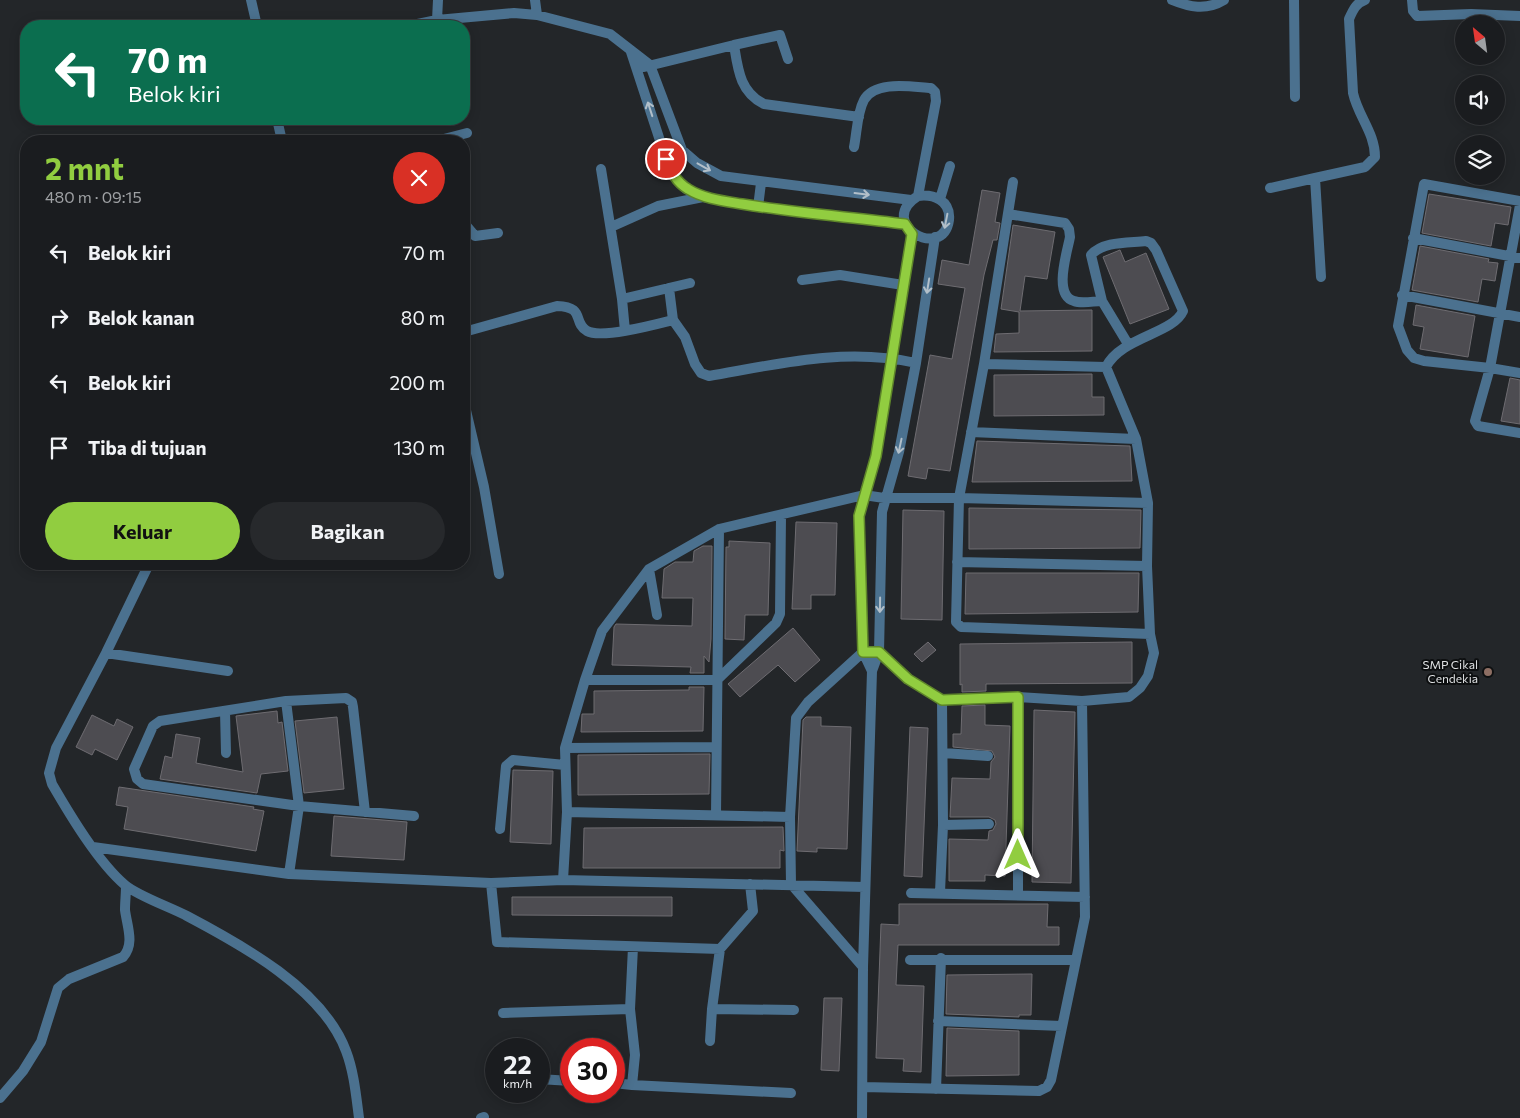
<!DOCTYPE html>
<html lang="id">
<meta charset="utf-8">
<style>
:root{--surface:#1a1c1f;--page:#27292c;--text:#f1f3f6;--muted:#9fa1a4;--line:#383a3d;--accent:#91cd40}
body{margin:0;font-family:Commissioner,sans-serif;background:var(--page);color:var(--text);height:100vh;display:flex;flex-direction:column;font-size:19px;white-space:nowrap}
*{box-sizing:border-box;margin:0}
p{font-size:16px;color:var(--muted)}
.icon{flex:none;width:28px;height:28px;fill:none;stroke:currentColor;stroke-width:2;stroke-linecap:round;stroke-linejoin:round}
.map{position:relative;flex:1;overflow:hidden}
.drawer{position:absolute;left:20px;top:135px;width:450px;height:435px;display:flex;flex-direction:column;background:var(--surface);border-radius:20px;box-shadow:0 2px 12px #0003,0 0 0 1px var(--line)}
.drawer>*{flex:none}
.banner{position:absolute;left:20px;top:20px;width:450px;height:105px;border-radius:20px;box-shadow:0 2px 12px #0003,0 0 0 1px var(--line);background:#0b6e4f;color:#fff;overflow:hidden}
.needle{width:32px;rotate:331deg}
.fabs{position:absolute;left:1455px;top:15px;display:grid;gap:10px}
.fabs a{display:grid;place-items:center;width:50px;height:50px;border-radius:50%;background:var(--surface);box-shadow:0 2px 12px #0003,0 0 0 1px var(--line);font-size:25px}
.speed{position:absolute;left:485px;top:1038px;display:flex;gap:10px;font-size:25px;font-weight:700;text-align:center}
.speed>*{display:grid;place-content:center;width:65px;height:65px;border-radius:50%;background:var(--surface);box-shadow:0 2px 12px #0003,0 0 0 1px var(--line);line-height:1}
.speed small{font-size:12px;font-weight:400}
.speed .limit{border:8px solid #d22;background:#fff;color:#111}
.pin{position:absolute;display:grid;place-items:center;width:42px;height:42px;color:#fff;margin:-21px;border:2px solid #fff;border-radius:50%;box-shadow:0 1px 5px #0007}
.me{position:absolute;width:55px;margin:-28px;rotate:0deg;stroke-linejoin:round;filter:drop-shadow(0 0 4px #0008)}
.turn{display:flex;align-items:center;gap:18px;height:105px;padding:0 25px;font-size:22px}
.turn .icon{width:65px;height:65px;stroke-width:2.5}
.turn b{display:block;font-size:35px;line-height:42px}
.round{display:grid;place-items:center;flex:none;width:52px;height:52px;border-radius:26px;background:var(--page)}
.head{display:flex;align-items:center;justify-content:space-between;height:85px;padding:0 25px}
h1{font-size:30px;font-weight:700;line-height:38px;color:var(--accent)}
.button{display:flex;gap:10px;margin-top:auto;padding:10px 25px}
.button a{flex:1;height:58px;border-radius:30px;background:var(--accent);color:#111;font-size:20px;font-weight:700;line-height:58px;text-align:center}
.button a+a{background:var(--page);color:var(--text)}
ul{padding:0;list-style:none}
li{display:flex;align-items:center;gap:15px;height:65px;padding:0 25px}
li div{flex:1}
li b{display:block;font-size:19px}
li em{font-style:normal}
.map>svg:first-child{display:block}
.building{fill:#4d4c51;stroke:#6e6c71}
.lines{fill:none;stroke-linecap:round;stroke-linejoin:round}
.minor{stroke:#4b718f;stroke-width:10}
.oneway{stroke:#b2bfc9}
.route-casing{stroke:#5e852a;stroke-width:12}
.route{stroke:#91cd40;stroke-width:9}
.education-dot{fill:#8d6e63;stroke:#0d0f10;stroke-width:2}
.labels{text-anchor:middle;stroke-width:4;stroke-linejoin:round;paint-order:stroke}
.poi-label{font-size:12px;fill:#dee0e2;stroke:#0d0f10;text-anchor:end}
</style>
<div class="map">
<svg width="1520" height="1118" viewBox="0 0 1520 1118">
<rect width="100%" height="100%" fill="#232629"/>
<path class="building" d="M982,190L1000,193L995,222L1000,223L997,240H993L984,275L950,471L928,468L926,479L908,476L930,355L952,359L965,288L938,284L942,260L969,265Z
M1429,194L1511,207L1508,225L1495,223L1491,246L1422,233Z
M1013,225L1055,232L1047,279L1025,276L1020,311L1092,310V351L994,352L996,334L1019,333V312L1001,309Z
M1420,246L1489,259L1488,262L1498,263L1495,281L1482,279L1478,302L1412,290Z
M1120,250L1125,262L1146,253L1169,309L1130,324L1103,257Z
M1416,305L1475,316L1468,357L1420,349L1424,327L1413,325Z
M1092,374V397H1104V415L994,416V375Z
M1510,378L1520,380V424L1501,421Z
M977,441L1130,446L1132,481L972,482Z
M969,508L1141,510L1140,548L969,549Z
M903,510L944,511L942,620L901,619Z
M796,522L837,523L835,595H811V609H792Z
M729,541L770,543L768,615H745L744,640L725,639L726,547H729Z
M703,546H712L711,639L709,662L704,656V673H690L691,667L612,665L614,627L616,624L692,626L693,598H662L664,569L675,562H693L694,551Z
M966,573H1139L1138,612L965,614Z
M793,628L820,660L795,682L778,665L740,697L728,684Z
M928,642L936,650L922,662L914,654Z
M1132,642V683L986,684V691L962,692V684L960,685V644Z
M689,687H704L703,731L581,732L582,714H594V691L689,690Z
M985,705V725L1010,726L1005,876L985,875V881H949V839L988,840L989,831L993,830L996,824L995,820L989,817H950L952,778L990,779L991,762L995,757L992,751L953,747V734H961L962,706Z
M1034,710L1075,712L1071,883L1032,882Z
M277,711L278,723L282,722L288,771L261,774L257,793L160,779L165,756L172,758L176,734L200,738L196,763L243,772L236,716Z
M92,715L114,726L117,719L133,727L117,760L95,749L92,755L76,747Z
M337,717L344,789L304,793L295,721Z
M806,717H821V726L851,727L847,849L817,848V852L797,851L803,720Z
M910,727L928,728L922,877L904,876Z
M710,754L709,794L578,795V755Z
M513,770L553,771L551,844L510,842Z
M119,787L254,807L253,809L264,811L256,851L124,829L128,807L116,805Z
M334,816L407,822L404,860L331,856Z
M783,827L784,851L780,850V868H583L584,828Z
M512,897H672V916L512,915Z
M899,904H1048L1047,927H1059V945H898L896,985L924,986L921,1072L903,1071L904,1059L876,1058L881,924L899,925Z
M1032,974L1031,1015H1019V1017L946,1014L947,975Z
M824,998H842L839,1071L821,1070Z
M947,1028L1019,1031V1075L946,1076Z"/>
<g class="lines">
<path class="minor" d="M251,0L257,26
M535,0L537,15
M1172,0C1189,7 1206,11 1224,0
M1294,0L1295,97
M1412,0L1413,11L1417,16L1471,14L1520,16
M437,20L438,0
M408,26L437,20L514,13L537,15L610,34L650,65L682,150L697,163L721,176L911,200
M734,45L780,35L788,59
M631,52L666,159L672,174L678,181L686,189L703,197L758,207L905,224
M644,67L734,45C738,70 740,92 764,104L859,117
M277,119L282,141
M436,141L467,133
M854,147C857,132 857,113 864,100C875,80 912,87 931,88L935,92L936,101L918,196C875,223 943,262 949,220C951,200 933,194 918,196
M601,169L622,299L625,331
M1013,182L984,364L959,498L956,622L961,627L1150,634
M1270,188L1315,178
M940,199L950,166
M1520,201L1424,184L1398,326L1407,350L1414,358L1424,361L1490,368L1520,373
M1520,205L1490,368L1475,421L1478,426L1520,433
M758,207L761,183
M1008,214L1065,223L1069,229L1070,237C1067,253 1053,295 1074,301C1082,304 1094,301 1102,301
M464,223L475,236L498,233
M611,227L658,206L703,197
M1413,238L1520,258
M1321,277L1315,178L1365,167L1375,157C1375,133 1358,116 1353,93L1349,19C1353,10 1356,3 1365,0
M802,280L840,275L903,285
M669,288L673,320L685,337L695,364L701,373L709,376C778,364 846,347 916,363
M1402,295L1520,317
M622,299L690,283
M464,332L557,306C586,307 572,322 587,331C602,339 657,324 673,320
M984,364L1106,367
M464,402L484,487L499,574
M971,432L1136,439
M957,562L1147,566
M149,564L106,653L56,748L49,773L52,784C70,815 98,862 125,885C138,896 170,907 187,916C242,945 323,989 346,1051C354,1072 356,1095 359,1118
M649,569L657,615
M106,653L228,671
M872,671L863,652L859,516L876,456L912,234
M585,680H717L776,623L780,614L781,516
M942,700L1018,697L1082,701L1129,697L1140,688L1148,676L1154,653L1150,634L1147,566L1148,503L1136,439L1106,367C1121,337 1173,334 1183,311L1156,250L1151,243L1146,241C1129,243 1103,241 1091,255L1102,301L1128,344
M286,701L299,806L289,874
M225,711L226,753
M565,748L716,747
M943,753L988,756
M365,812L353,707L352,702L346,698L286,701L160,721L153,726L134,769L137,779L143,784L299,806L414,816
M567,812L790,817
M716,815L719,529
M943,825L989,824
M500,829L506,766L513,760L565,765
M93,847L289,874L491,883L563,880L865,887
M563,880L567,812L565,748L585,680L602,631L649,569L719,529L864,495L884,498H959L1148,503
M491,883L497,942L720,949L753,911L750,884
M911,893L1085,897
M1018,895V697
M633,947L630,1009L635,1055L632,1085L791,1093
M720,949L712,1009L794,1010
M910,960H1075
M863,967L791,884L790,817L796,718L808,702L863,652H879L908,679L942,700L943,825L940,892
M503,1013L630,1009
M938,1021L1062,1026
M710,1041L712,1009
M539,1079L571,1081
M614,1083L632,1085
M863,1087L1039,1091L1047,1087L1051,1080L1085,917L1082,701
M936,1089L941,958
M0,1098L23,1071L41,1042L58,988L69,979L123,957C135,944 127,926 125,910C125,902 126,894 126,886
M481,1118L484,1117
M862,1118L863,967L872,671L879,652L882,512L899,452L916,363L935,237"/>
</g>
<defs><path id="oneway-shaft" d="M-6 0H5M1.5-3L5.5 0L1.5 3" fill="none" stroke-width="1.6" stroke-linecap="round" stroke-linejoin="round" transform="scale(1.25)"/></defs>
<g class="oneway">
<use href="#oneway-shaft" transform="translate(650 109) rotate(-108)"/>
<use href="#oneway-shaft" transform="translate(704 167) rotate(29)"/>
<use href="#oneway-shaft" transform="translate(862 194) rotate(7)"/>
<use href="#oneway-shaft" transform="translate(946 221) rotate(101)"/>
<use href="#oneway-shaft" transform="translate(928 286) rotate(99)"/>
<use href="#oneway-shaft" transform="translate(900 446) rotate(102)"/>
<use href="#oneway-shaft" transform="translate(880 605) rotate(91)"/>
</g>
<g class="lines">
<g class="route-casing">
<path id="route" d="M666,159C671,171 676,182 688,189C704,199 724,201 742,204C796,213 851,217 905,224L912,234L876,456L859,516L863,652H879L908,679L942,700L1018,697V855"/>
</g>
<use href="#route" class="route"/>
</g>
<circle class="education-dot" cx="1488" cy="672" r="5"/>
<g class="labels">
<g class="poi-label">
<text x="1478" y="669">SMP Cikal<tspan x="1478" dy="14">Cendekia</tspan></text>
</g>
</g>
</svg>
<div class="fabs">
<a><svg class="needle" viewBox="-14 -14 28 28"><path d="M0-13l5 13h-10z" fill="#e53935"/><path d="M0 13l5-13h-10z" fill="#9fa1a4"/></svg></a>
<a><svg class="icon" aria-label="sound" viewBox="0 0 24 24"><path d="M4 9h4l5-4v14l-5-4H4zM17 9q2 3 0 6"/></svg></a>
<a><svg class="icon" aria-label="layers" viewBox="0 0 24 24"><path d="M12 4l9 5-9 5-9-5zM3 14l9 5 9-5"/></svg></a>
</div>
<div class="speed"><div>22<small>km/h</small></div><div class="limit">30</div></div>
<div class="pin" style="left:666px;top:159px;background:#d93025"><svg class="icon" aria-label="arrive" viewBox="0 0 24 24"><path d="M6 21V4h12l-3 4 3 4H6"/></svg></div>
<svg class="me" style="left:1018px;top:855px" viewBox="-20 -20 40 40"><path d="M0-17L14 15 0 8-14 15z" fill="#91cd40" stroke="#fff" stroke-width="4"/></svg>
<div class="banner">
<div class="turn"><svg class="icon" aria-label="left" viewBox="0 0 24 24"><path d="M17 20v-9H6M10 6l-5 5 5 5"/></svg><div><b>70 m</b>Belok kiri</div></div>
</div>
<section class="drawer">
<div class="head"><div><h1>2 mnt</h1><p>480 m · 09:15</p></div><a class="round" style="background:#d93025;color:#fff"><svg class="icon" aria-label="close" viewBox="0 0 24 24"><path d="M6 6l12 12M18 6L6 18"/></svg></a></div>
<ul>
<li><svg class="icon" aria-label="left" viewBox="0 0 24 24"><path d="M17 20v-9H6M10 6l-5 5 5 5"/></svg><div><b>Belok kiri</b></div><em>70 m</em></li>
<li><svg class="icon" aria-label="right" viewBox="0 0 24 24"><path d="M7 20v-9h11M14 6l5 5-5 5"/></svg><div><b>Belok kanan</b></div><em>80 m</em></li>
<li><svg class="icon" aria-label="left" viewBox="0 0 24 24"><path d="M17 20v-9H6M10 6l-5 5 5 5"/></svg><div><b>Belok kiri</b></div><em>200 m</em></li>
<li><svg class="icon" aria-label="arrive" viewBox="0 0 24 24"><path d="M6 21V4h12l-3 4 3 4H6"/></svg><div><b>Tiba di tujuan</b></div><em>130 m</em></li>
</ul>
<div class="button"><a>Keluar</a><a>Bagikan</a></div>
</section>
</div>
